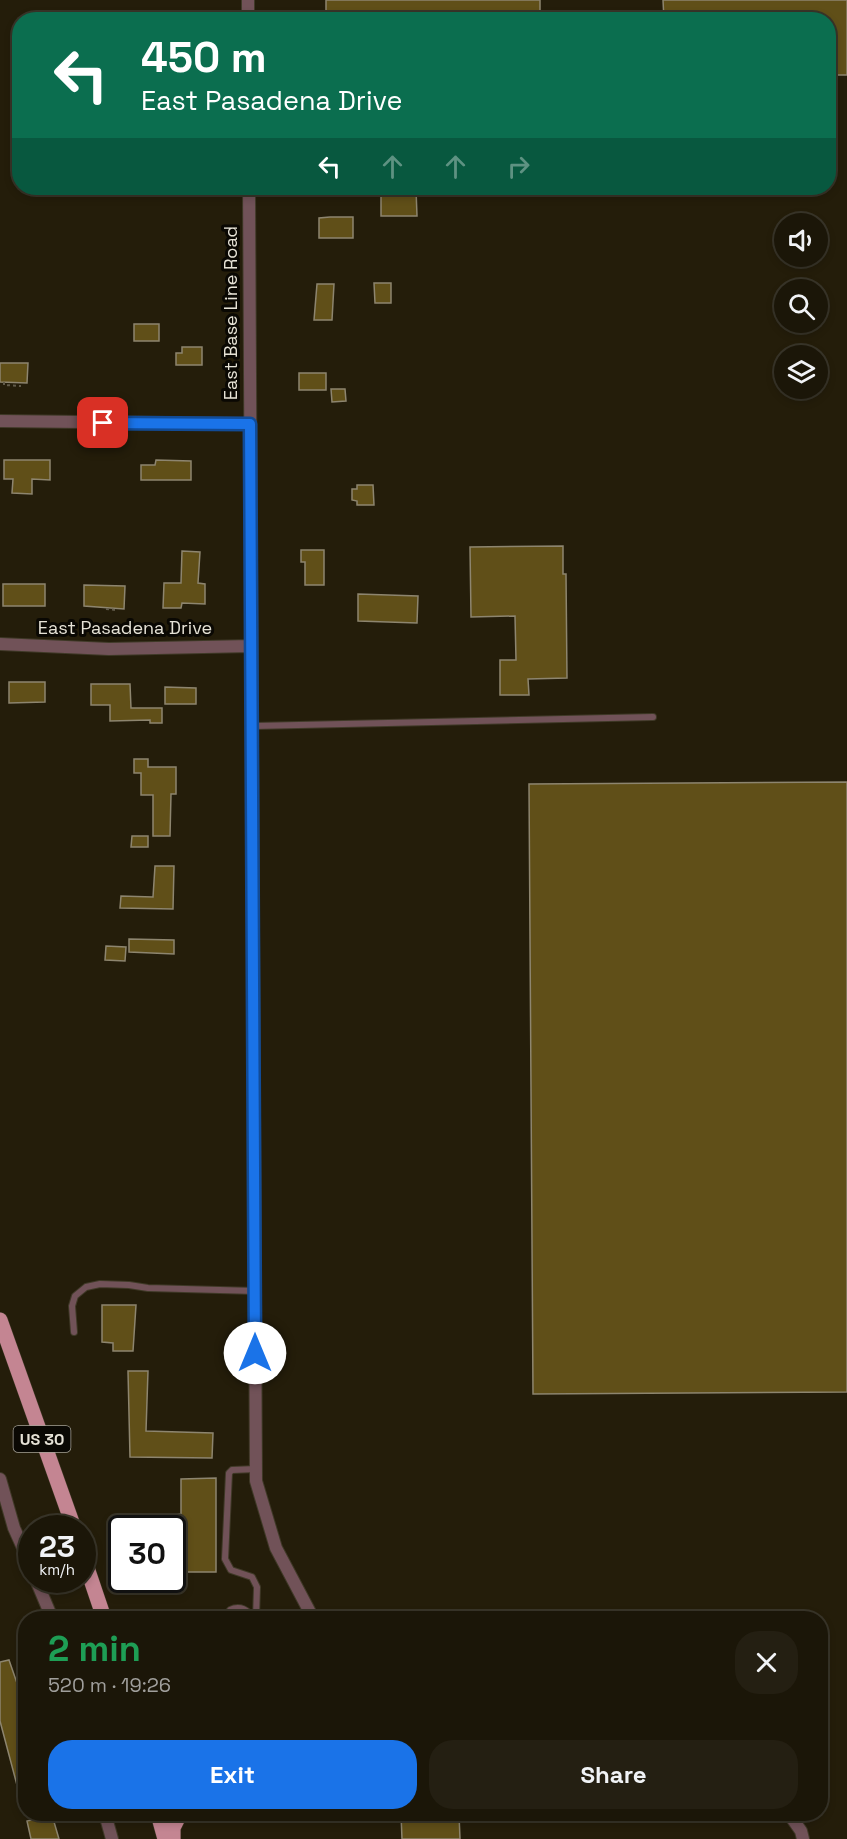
<!DOCTYPE html>
<meta charset="utf-8">
<style>
:root{--surface:#1b1608;--page:#241f12;--text:#f1f3f6;--muted:#a09f9c;--line:#393529;--accent:#1a73e8}
body{margin:0;font-family:"Space Grotesk",sans-serif;background:var(--page);color:var(--text);height:100vh;display:flex;flex-direction:column;font-size:22px;white-space:nowrap}
*{box-sizing:border-box;margin:0}
p{font-size:20px;color:var(--muted)}
.icon{flex:none;width:33px;height:33px;fill:none;stroke:currentColor;stroke-width:2;stroke-linecap:round;stroke-linejoin:round}
.map{position:relative;flex:1;overflow:hidden}
.side{position:absolute;left:18px;top:1611px;width:810px;height:210px;display:flex;flex-direction:column;background:var(--surface);border-radius:24px;box-shadow:0 3px 9px #0003,0 0 0 2px var(--line)}
.side>*{flex:none}
.hud{position:absolute;left:12px;top:12px;width:824px;height:183px;border-radius:24px;box-shadow:0 3px 9px #0003,0 0 0 2px var(--line);background:#0b6e4f;color:#fff;overflow:hidden}
.fabs{position:absolute;left:774px;top:213px;display:grid;gap:12px}
.fabs a{display:grid;place-items:center;width:54px;height:54px;border-radius:50%;background:var(--surface);box-shadow:0 3px 9px #0003,0 0 0 2px var(--line);font-size:30px}
.speed{position:absolute;left:18px;top:1515px;display:flex;gap:12px;font-size:30px;font-weight:700;text-align:center}
.speed>*{display:grid;place-content:center;width:78px;height:78px;border-radius:50%;background:var(--surface);box-shadow:0 3px 9px #0003,0 0 0 2px var(--line);line-height:1}
.speed small{font-size:15px;font-weight:400}
.speed .limit{border:3px solid #111;border-radius:9px;background:#fff;color:#111}
.pin{position:absolute;display:grid;place-items:center;width:51px;height:51px;color:#fff;margin:-26px;border-radius:12px;box-shadow:0 3px 9px #0006}
.me{position:absolute;width:66px;margin:-33px;rotate:0deg;stroke-linejoin:round;filter:drop-shadow(0 0 4px #0008)}
.turn{display:flex;align-items:center;gap:21px;height:126px;padding:0 30px;font-size:27px}
.turn .icon{width:78px;height:78px;stroke-width:2.5}
.turn b{display:block;font-size:42px;line-height:51px}
.lanes{display:flex;align-items:center;height:57px;padding:0 30px;background:#0003;justify-content:center;gap:30px;direction:ltr}
.lanes .off{opacity:.35}
.round{display:grid;place-items:center;flex:none;width:63px;height:63px;border-radius:24px;background:var(--page)}
.head{display:flex;align-items:center;justify-content:space-between;height:102px;padding:0 30px}
h1{font-size:36px;font-weight:800;line-height:45px;color:#1e9e55}
.primary-button{display:flex;gap:12px;margin-top:auto;padding:12px 30px}
.primary-button a{flex:1;height:69px;border-radius:24px;background:var(--accent);color:#fff;font-size:24px;font-weight:800;line-height:69px;text-align:center}
.primary-button a+a{background:var(--page);color:var(--text)}
.map>svg:first-child{display:block}
.building{fill:#604f18;stroke:#8d856f;stroke-width:1.5}
.lines{fill:none;stroke-linecap:round;stroke-linejoin:round}
.service-casing{stroke:#3f3927;stroke-width:8}
.minor-casing{stroke:#3f3927;stroke-width:14}
.primary-casing{stroke:#3f3927;stroke-width:16}
.path{stroke:#615b4a;stroke-width:2;stroke-dasharray:3 3;stroke-linecap:butt}
.service{stroke:#715258;stroke-width:6}
.minor{stroke:#715258;stroke-width:12}
.primary{stroke:#c48592;stroke-width:15}
.route-casing{stroke:#114b97;stroke-width:15}
.route{stroke:#1a73e8;stroke-width:10}
.labels{text-anchor:middle;stroke-width:6;stroke-linejoin:round;paint-order:stroke}
.shield{fill:#0a0803;stroke:#a4a197;stroke-width:1.5}
.shield-label{font-size:16px;font-weight:bold;fill:#e6e2d6}
.street-label{font-size:18px;fill:#e6e2d6;stroke:#0a0803}
</style>
<div class="map">
<svg width="847" height="1839" viewBox="0 0 847 1839">
<rect width="100%" height="100%" fill="#241d0a"/>
<path class="building" d="M326,0H540V20H326Z
M663,0H847V75H828V20H664Z
M381,188L416,189L417,216H381Z
M330,217H353V238H319V218Z
M374,283H391V303H375Z
M317,284H334L332,320H314Z
M134,324H159V341H134Z
M182,347H202V365H176V353H182Z
M0,363H28L27,383L0,382Z
M299,373H326V390H299Z
M331,389H345L346,401L332,402Z
M4,460H50V480L32,479V494L12,493L13,479H4Z
M156,460L191,461V480H141V465H155Z
M357,485H373L374,505H357V501L352,500V489H357Z
M563,546V574H566L567,678L528,679L529,695H500V660H516L515,616L471,617L470,547Z
M301,550H324V585H305V562H301Z
M182,551L200,552L198,583L205,584V604L182,603L181,608H163L164,583H181Z
M3,584H45V606H3Z
M84,585L125,586L124,609L84,606Z
M358,594L418,596L417,623L358,621Z
M9,682H45V702L9,703Z
M91,684H130L131,708H162V723H150V720L110,721V705H91Z
M165,687L196,688V704H165Z
M134,759H148V767H176V794H171L170,836H153V795H141V773H134Z
M847,782V1392L533,1394L529,784Z
M132,836H148V847H131Z
M155,866H174L173,909L120,908L121,896L153,897Z
M129,939L174,940V954L129,952Z
M106,946L126,947L125,961L105,960Z
M102,1305H136L133,1351H113V1343L102,1342Z
M128,1371H148L146,1431L213,1433L212,1458L130,1457Z
M216,1478V1572H187V1564H172V1528H144V1514H181V1479Z
M9,1660L18,1686L26,1718V1803L22,1804L0,1721V1662Z
M401,1814H459L460,1839H402Z
M52,1815L59,1839H31L27,1821Z"/>
<g class="lines">
<g class="service-casing">
<path id="service" d="M252,726L653,717
M74,1332L72,1306L75,1296L86,1287L100,1284L129,1285L148,1288L255,1291
M227,1618L230,1610C240,1605 248,1610 253,1618
M256,1618L257,1587L252,1577L231,1570L225,1559L229,1473L232,1470L256,1469"/>
</g>
<g class="minor-casing">
<path id="minor" d="M248,20V0
M249,188L256,1481L276,1548L313,1618
M0,421L250,424
M0,644L109,649L251,646
M0,1479L14,1528L32,1568
M36,1580L52,1618
M105,1814L112,1839
M789,1814L801,1831L803,1839"/>
</g>
<g class="primary-casing">
<path id="primary" d="M0,1320L74,1528
M82,1553L104,1618
M158,1814L165,1839
M173,1839V1828L180,1814"/>
</g>
<path class="path" d="M4,382V385L21,386
M106,609L116,610"/>
<use href="#service" class="service"/>
<use href="#minor" class="minor"/>
<use href="#primary" class="primary"/>
</g>
<g class="lines">
<g class="route-casing">
<path id="route" d="M103,423L250,424L255,1353"/>
</g>
<use href="#route" class="route"/>
</g>
<g class="labels">
<rect class="shield" x="13.5" y="1426" width="57" height="26" rx="4.5"/>
<g class="shield-label">
<text x="42" y="1445">US 30</text>
</g>
<g class="street-label">
<text transform="translate(231 313) rotate(-90)" y="6">East Base Line Road</text>
<text x="125" y="634">East Pasadena Drive</text>
</g>
</g>
</svg>
<div class="fabs">
<a><svg class="icon" aria-label="sound" viewBox="0 0 24 24"><path d="M4 9h4l5-4v14l-5-4H4zM17 9q2 3 0 6"/></svg></a>
<a><svg class="icon" aria-label="search" viewBox="0 0 24 24"><circle cx="10" cy="10" r="6"/><path d="M15 15l6 6"/></svg></a>
<a><svg class="icon" aria-label="layers" viewBox="0 0 24 24"><path d="M12 4l9 5-9 5-9-5zM3 14l9 5 9-5"/></svg></a>
</div>
<div class="speed"><div>23<small>km/h</small></div><div class="limit">30</div></div>
<div class="pin" style="left:103px;top:423px;background:#d93025"><svg class="icon" aria-label="arrive" viewBox="0 0 24 24"><path d="M6 21V4h12l-3 4 3 4H6"/></svg></div>
<svg class="me" style="left:255px;top:1353px" viewBox="-20 -20 40 40"><circle r="19" fill="#fff"/><path d="M0-13L10 11 0 6-10 11z" fill="#1a73e8"/></svg>
<div class="hud">
<div class="turn"><svg class="icon" aria-label="left" viewBox="0 0 24 24"><path d="M17 20v-9H6M10 6l-5 5 5 5"/></svg><div><b>450 m</b>East Pasadena Drive</div></div>
<div class="lanes"><svg class="icon" aria-label="left" viewBox="0 0 24 24"><path d="M17 20v-9H6M10 6l-5 5 5 5"/></svg><svg class="icon off" aria-label="ahead" viewBox="0 0 24 24"><path d="M12 20V5M6 11l6-6 6 6"/></svg><svg class="icon off" aria-label="ahead" viewBox="0 0 24 24"><path d="M12 20V5M6 11l6-6 6 6"/></svg><svg class="icon off" aria-label="right" viewBox="0 0 24 24"><path d="M7 20v-9h11M14 6l5 5-5 5"/></svg></div>
</div>
<section class="side">
<div class="head"><div><h1>2 min</h1><p>520 m · 19:26</p></div><a class="round"><svg class="icon" aria-label="close" viewBox="0 0 24 24"><path d="M6 6l12 12M18 6L6 18"/></svg></a></div>
<div class="primary-button"><a>Exit</a><a>Share</a></div>
</section>
</div>
